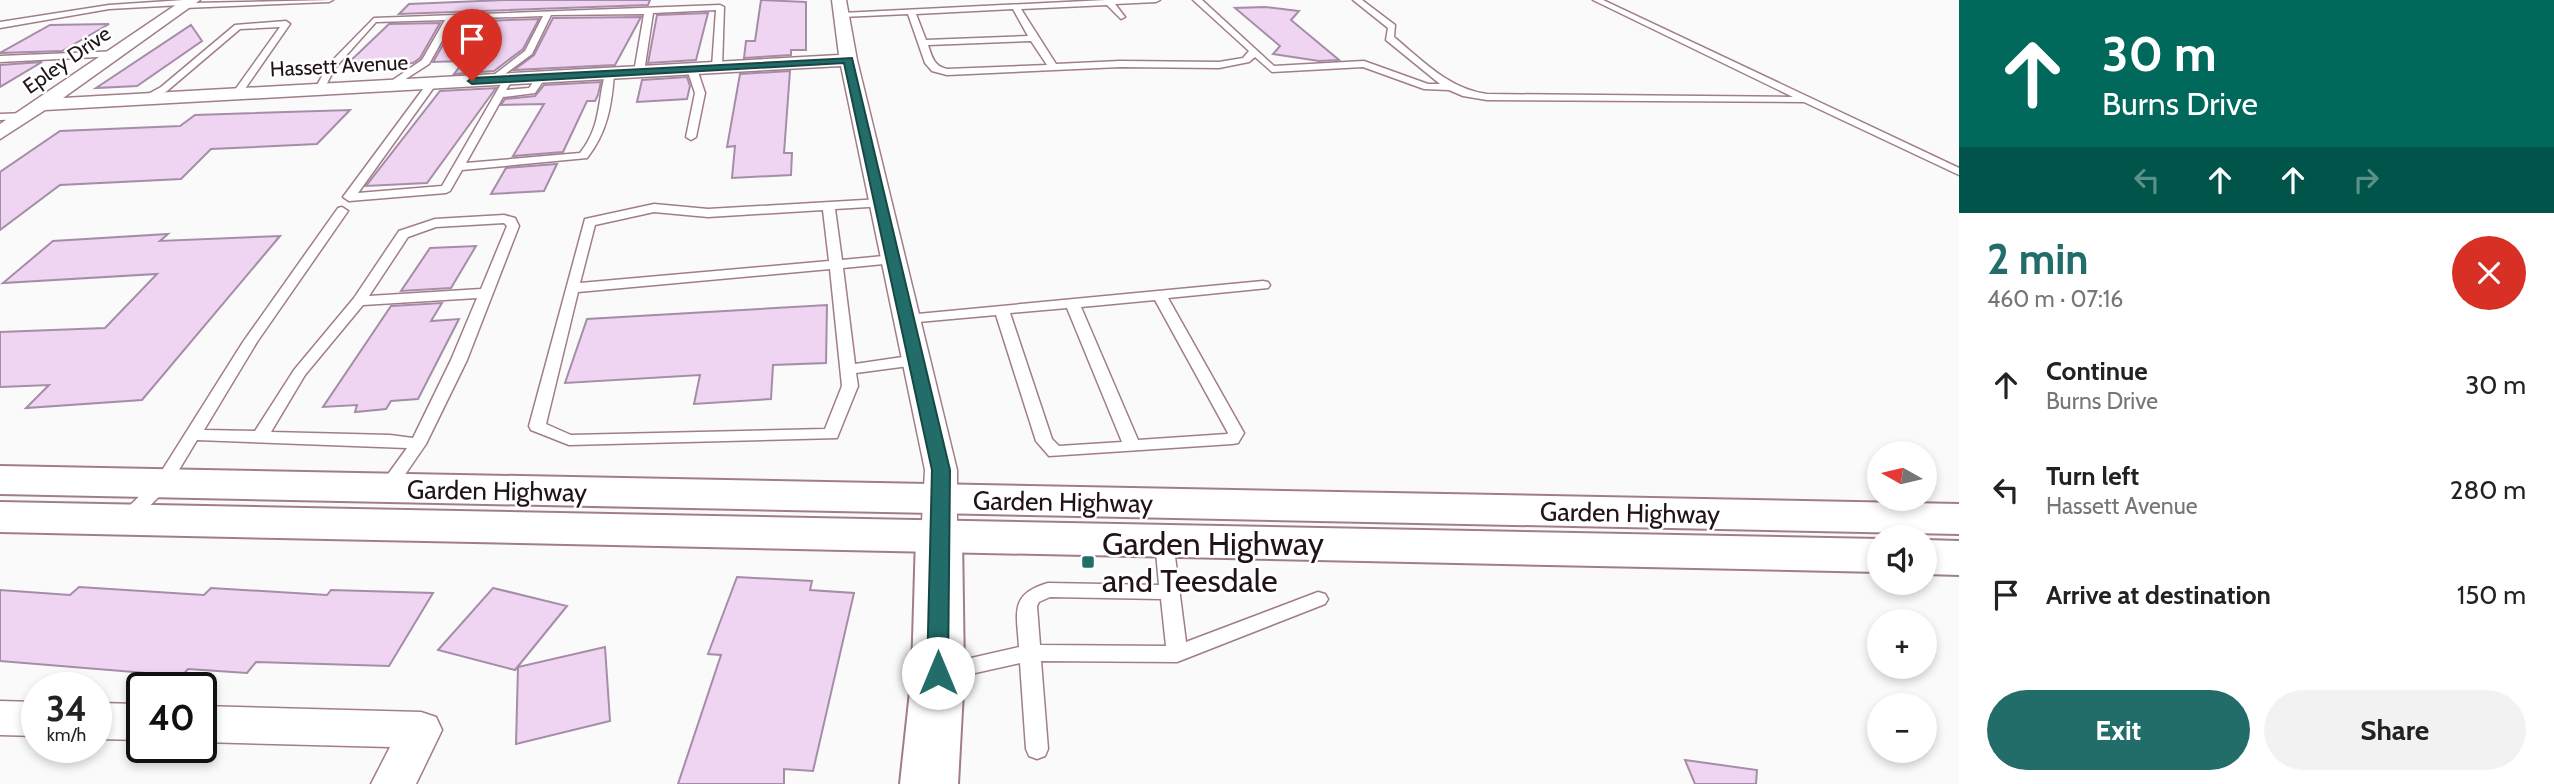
<!DOCTYPE html>
<meta charset="utf-8">
<style>
:root{--surface:#fff;--page:#f2f2f2;--text:#222;--muted:#767676;--accent:#226d69}
body{margin:0;font-family:Cabin,sans-serif;background:var(--page);color:var(--text);height:100vh;display:flex;flex-direction:column;font-size:26px;white-space:nowrap}
*{box-sizing:border-box;margin:0}
p{font-size:23px;color:var(--muted)}
.icon{flex:none;width:38px;height:38px;fill:none;stroke:currentColor;stroke-width:2;stroke-linecap:round;stroke-linejoin:round}
.map{position:relative;flex:1;overflow:hidden}
.drawer{display:flex;flex-direction:column;background:var(--surface);width:595px}
.drawer>*{flex:none}
.guide{background:#00695c;color:#fff;overflow:hidden}
.needle{width:46px;rotate:278deg}
.fabs{position:absolute;left:1867px;top:441px;display:grid;gap:14px}
.fabs a{display:grid;place-items:center;width:70px;height:70px;border-radius:50%;background:var(--surface);box-shadow:0 4px 10px #0003;font-size:35px}
.speed{position:absolute;left:21px;top:672px;display:flex;gap:14px;font-size:35px;font-weight:700;text-align:center}
.speed>*{display:grid;place-content:center;width:91px;height:91px;border-radius:50%;background:var(--surface);box-shadow:0 4px 10px #0003;line-height:1}
.speed small{font-size:18px;font-weight:400}
.speed .limit{border:4px solid #111;border-radius:10px;background:#fff;color:#111}
.pin{position:absolute;display:grid;place-items:center;width:60px;height:60px;color:#fff;margin:-72px -30px;border-radius:50% 50% 50% 0;rotate:-45deg;box-shadow:0 0 7px #0007}
.pin .icon{rotate:45deg}
.me{position:absolute;width:77px;margin:-38px;rotate:0deg;stroke-linejoin:round;filter:drop-shadow(0 0 5px #0008)}
.turn{display:flex;align-items:center;gap:24px;height:147px;padding:0 28px;font-size:32px}
.turn .icon{width:91px;height:91px;stroke-width:2.5}
.turn b{display:block;font-size:49px;line-height:60px}
.lanes{display:flex;align-items:center;height:66px;padding:0 28px;background:#0003;justify-content:center;gap:35px;direction:ltr}
.lanes .off{opacity:.35}
.round{display:grid;place-items:center;flex:none;width:74px;height:74px;border-radius:37px;background:var(--page)}
.head{display:flex;align-items:center;justify-content:space-between;height:119px;padding:0 28px}
h1{font-size:42px;font-weight:700;line-height:52px;color:var(--accent)}
.button{display:flex;gap:14px;margin-top:auto;padding:14px 28px}
.button a{flex:1;height:80px;border-radius:42px;background:var(--accent);color:#fff;font-size:28px;font-weight:700;line-height:80px;text-align:center}
.button a+a{background:var(--page);color:var(--text)}
ul{padding:0;list-style:none}
li{display:flex;align-items:center;gap:21px;height:105px;padding:0 28px}
li div{flex:1}
li b{display:block;font-size:26px}
li em{font-style:normal}
main{display:flex;flex:1;min-height:0}
.map>svg:first-child{display:block}
.building{fill:#efd5f2;stroke:#a58da8;stroke-width:2}
.lines{fill:none;stroke-linecap:round;stroke-linejoin:round}
.service-casing{stroke:#a17d8a;stroke-width:3}
.minor-casing{stroke:#a17d8a;stroke-width:3}
.tertiary-casing{stroke:#a17d8a;stroke-width:4}
.secondary-casing{stroke:#a17d8a;stroke-width:4}
.service{fill:#fff;fill-rule:evenodd}
.minor{fill:#fff;fill-rule:evenodd}
.tertiary{fill:#fff;fill-rule:evenodd}
.secondary{fill:#fff;fill-rule:evenodd}
.route{fill:#226d69;stroke:#164744;stroke-width:2}
.poi-dot{fill:#226d69;stroke:#fff;stroke-width:2.5}
.labels{text-anchor:middle;stroke-width:5;stroke-linejoin:round;paint-order:stroke}
.far-street-label{font-size:21px;fill:#211318;stroke:#fff}
.street-label{font-size:26px;fill:#211318;stroke:#fff}
.near-poi-label{font-size:32px;fill:#211318;stroke:#fff;text-anchor:start}
</style>
<main>
<div class="map">
<svg width="1959" height="784" viewBox="0 0 1959 784">
<rect width="100%" height="100%" fill="#fafafa"/>
<path class="building" d="M504,0H650L648,5L399,14L409,4Z
M761,0L806,2V50H791V55L744,58L746,41H755Z
M1265,7L1299,11L1291,20L1339,60L1319,61L1273,54L1280,46L1235,8Z
M708,13L696,60L648,63L657,15Z
M641,17L615,65L514,70L534,55L553,18Z
M539,19L523,49L494,71L454,74L464,61L433,62L456,22Z
M440,23L420,58L413,63L344,67L389,24Z
M109,24L62,51L0,53L50,25Z
M191,25L202,41L137,86L96,88Z
M42,62L0,87V65Z
M790,71L784,153H792L791,175L732,178L735,146L727,147L740,74Z
M687,77L690,86L687,99L637,102L642,80Z
M601,82L598,95L595,101H587L563,152L513,156L544,104L501,105L505,99L535,96L544,85Z
M496,88L427,183L366,186L440,91Z
M350,110L317,144L211,149L181,179L60,185L0,230V172L60,131L180,126L195,115Z
M557,164L544,191L491,194L506,168Z
M168,234L160,241L280,236L142,400L26,408L49,385L0,387V332L105,328L157,274L3,283L53,241Z
M476,246L451,288L401,291L430,248Z
M442,303L431,321L459,319L418,399L391,401L386,409L355,412L357,405L323,407L391,306Z
M827,305L826,363L773,365L771,399L694,404L700,375L565,383L587,319Z
M737,577L812,581L810,590L854,593L813,771L784,769V784H678L721,655L708,654Z
M79,587L204,595L211,588L327,595L331,590L433,593L389,666L256,662L247,673L188,669L182,676L0,661V590L70,595Z
M493,588L567,606L515,670L438,650Z
M605,647L610,721L516,744L518,667Z
M1685,760L1757,770L1756,784H1695Z"/>
<g class="lines">
<g class="service-casing">
<path id="service" d="M184,0H193V3L333,0L329,2L184,8L181,5L109,9L0,28V22L109,5Z
M1106,0H1160L1156,2L1115,4L1125,17L1121,19L1107,5L1021,9L1056,64L1120,61L1219,62L1243,58L1249,51L1193,0H1202L1274,66L1364,61L1428,84H1440L1386,40L1388,28L1353,0H1362L1395,25L1394,37C1423,61 1449,89 1487,94L1793,97L1593,0H1603L1959,168V175L1804,102L1487,100L1463,96L1449,90L1424,89L1363,67L1272,72L1255,57L1249,62L1219,68L1120,67L947,75L932,71L925,63L908,14L842,17L838,15L842,13ZM1013,9L1028,36L926,40L916,14ZM1031,41L1047,65L947,69C934,66 932,57 928,45Z
M720,5L724,7L722,67L717,70L712,67L716,10L653,13L644,72L639,75L634,72L644,14L551,15L532,54L493,83L490,82V78L525,51L543,16L454,19L429,64L390,89L387,88V84L422,60L445,20L376,22L335,68L323,91L315,89L328,65L374,18Z
M286,21L290,24L240,96L232,94L280,27L240,29L167,91L148,101L139,99L161,87L235,25Z
M120,51V55L117,56L0,62V56Z
M692,66L697,69L705,93L696,137L691,140L686,137L695,93L687,69Z
M606,71L614,73C612,105 607,133 587,158L462,170L450,191L446,193L349,201L343,197L429,81L437,83L358,193L442,186L505,77L508,76L513,79L506,90L529,88L538,75L546,77L535,93L503,97L466,163L580,153C602,125 597,101 606,71Z
M0,114L26,113L31,116L26,119L0,120Z
M881,199L887,203L885,206L835,209L842,260L894,255L901,259L894,263L843,268L855,364L916,355L924,360L916,365L856,373L858,386L837,438L569,445L531,430L529,426L585,219L654,204L708,209ZM823,210L829,261L580,283L595,225L654,212L708,217ZM830,269L842,386L825,429L571,435L546,424L578,292Z
M342,207L348,211L257,342L204,430L255,431L294,370L354,298L399,231L435,219L504,215L515,218L519,226L467,360L426,444L393,492H381L378,488L407,448L197,440L168,488L131,524H119L116,520L119,516L156,480L243,342L338,208ZM504,223L507,226L481,289L369,296L408,237L436,227ZM477,298L451,360L413,438L390,435L271,432L305,375L363,305Z
M1263,281L1268,282L1270,285L1268,288L1168,298L1244,433L1238,443L1232,444L1049,456L1036,441L996,315L907,323L900,319L907,315ZM1155,300L1228,433L1227,434L1138,440L1081,307ZM1067,308L1122,442L1059,446L1052,439L1010,313Z
M1164,534L1171,536L1173,541L1186,642L1318,592L1325,594L1328,599L1325,604L1177,662L1041,661L1048,749L1045,756L1037,759L1029,756L1026,749L1020,663L944,680L936,678L933,672L936,666L1019,647C1017,613 1009,594 1048,583L1159,585L1155,541L1157,536ZM1050,597L1161,599L1166,646L1040,645L1037,606L1039,602Z"/>
</g>
<g class="minor-casing">
<path id="minor" d="M183,0H200L63,98L839,55L832,0H846L857,60L957,470V537L951,546L939,549L927,546L921,537L925,470L841,66L45,110L0,139V124Z
M0,701L37,702V736L0,735Z
M96,703L142,704V740L96,739Z
M201,706L421,712L436,717L442,730L416,784H371L390,747L201,742Z"/>
</g>
<g class="tertiary-casing">
<path id="tertiary" d="M939,521L955,526L962,537L964,673L958,784H900L912,673L916,537L923,526Z"/>
</g>
<g class="secondary-casing">
<path id="secondary" d="M0,466L1959,504V534L0,494Z
M0,502L1880,539V572L0,532Z
M1925,540L1959,541V575L1925,574Z"/>
</g>
<use href="#service" class="service"/>
<use href="#minor" class="minor"/>
<use href="#tertiary" class="tertiary"/>
<use href="#secondary" class="secondary"/>
</g>
<path class="route" d="M852,58L950,470L948,673L945,679L938,682L930,679L927,673L932,470L844,63L472,84L468,81L472,78Z"/>
<rect class="poi-dot" x="1081" y="555" width="14" height="14" rx="3.5"/>
<g class="labels">
<g class="far-street-label">
<text transform="translate(67 60) rotate(-35)" y="7">Epley Drive</text>
<text transform="translate(339 66) rotate(-3)" y="7">Hassett Avenue</text>
</g>
<g class="street-label">
<text transform="translate(497 491) rotate(1)" y="9">Garden Highway</text>
<text transform="translate(1063 502) rotate(1)" y="9">Garden Highway</text>
<text transform="translate(1630 513) rotate(1)" y="9">Garden Highway</text>
</g>
<g class="near-poi-label">
<text x="1102" y="555">Garden Highway<tspan x="1102" dy="37">and Teesdale</tspan></text>
</g>
</g>
</svg>
<div class="fabs">
<a><svg class="needle" viewBox="-14 -14 28 28"><path d="M0-13l5 13h-10z" fill="#e53935"/><path d="M0 13l5-13h-10z" fill="#767676"/></svg></a>
<a><svg class="icon" aria-label="sound" viewBox="0 0 24 24"><path d="M4 9h4l5-4v14l-5-4H4zM17 9q2 3 0 6"/></svg></a>
<a>+</a>
<a>−</a>
</div>
<div class="speed"><div>34<small>km/h</small></div><div class="limit">40</div></div>
<div class="pin" style="left:472px;top:81px;background:#d93025"><svg class="icon" aria-label="arrive" viewBox="0 0 24 24"><path d="M6 21V4h12l-3 4 3 4H6"/></svg></div>
<svg class="me" style="left:938px;top:673px" viewBox="-20 -20 40 40"><circle r="19" fill="#fff"/><path d="M0-13L10 11 0 6-10 11z" fill="#226d69"/></svg>
</div>
<section class="drawer">
<div class="guide">
<div class="turn"><svg class="icon" aria-label="ahead" viewBox="0 0 24 24"><path d="M12 20V5M6 11l6-6 6 6"/></svg><div><b>30 m</b>Burns Drive</div></div>
<div class="lanes"><svg class="icon off" aria-label="left" viewBox="0 0 24 24"><path d="M17 20v-9H6M10 6l-5 5 5 5"/></svg><svg class="icon" aria-label="ahead" viewBox="0 0 24 24"><path d="M12 20V5M6 11l6-6 6 6"/></svg><svg class="icon" aria-label="ahead" viewBox="0 0 24 24"><path d="M12 20V5M6 11l6-6 6 6"/></svg><svg class="icon off" aria-label="right" viewBox="0 0 24 24"><path d="M7 20v-9h11M14 6l5 5-5 5"/></svg></div>
</div>
<div class="head"><div><h1>2 min</h1><p>460 m · 07:16</p></div><a class="round" style="background:#d93025;color:#fff"><svg class="icon" aria-label="close" viewBox="0 0 24 24"><path d="M6 6l12 12M18 6L6 18"/></svg></a></div>
<ul>
<li><svg class="icon" aria-label="ahead" viewBox="0 0 24 24"><path d="M12 20V5M6 11l6-6 6 6"/></svg><div><b>Continue</b><p>Burns Drive</p></div><em>30 m</em></li>
<li><svg class="icon" aria-label="left" viewBox="0 0 24 24"><path d="M17 20v-9H6M10 6l-5 5 5 5"/></svg><div><b>Turn left</b><p>Hassett Avenue</p></div><em>280 m</em></li>
<li><svg class="icon" aria-label="arrive" viewBox="0 0 24 24"><path d="M6 21V4h12l-3 4 3 4H6"/></svg><div><b>Arrive at destination</b></div><em>150 m</em></li>
</ul>
<div class="button"><a>Exit</a><a>Share</a></div>
</section>
</main>
